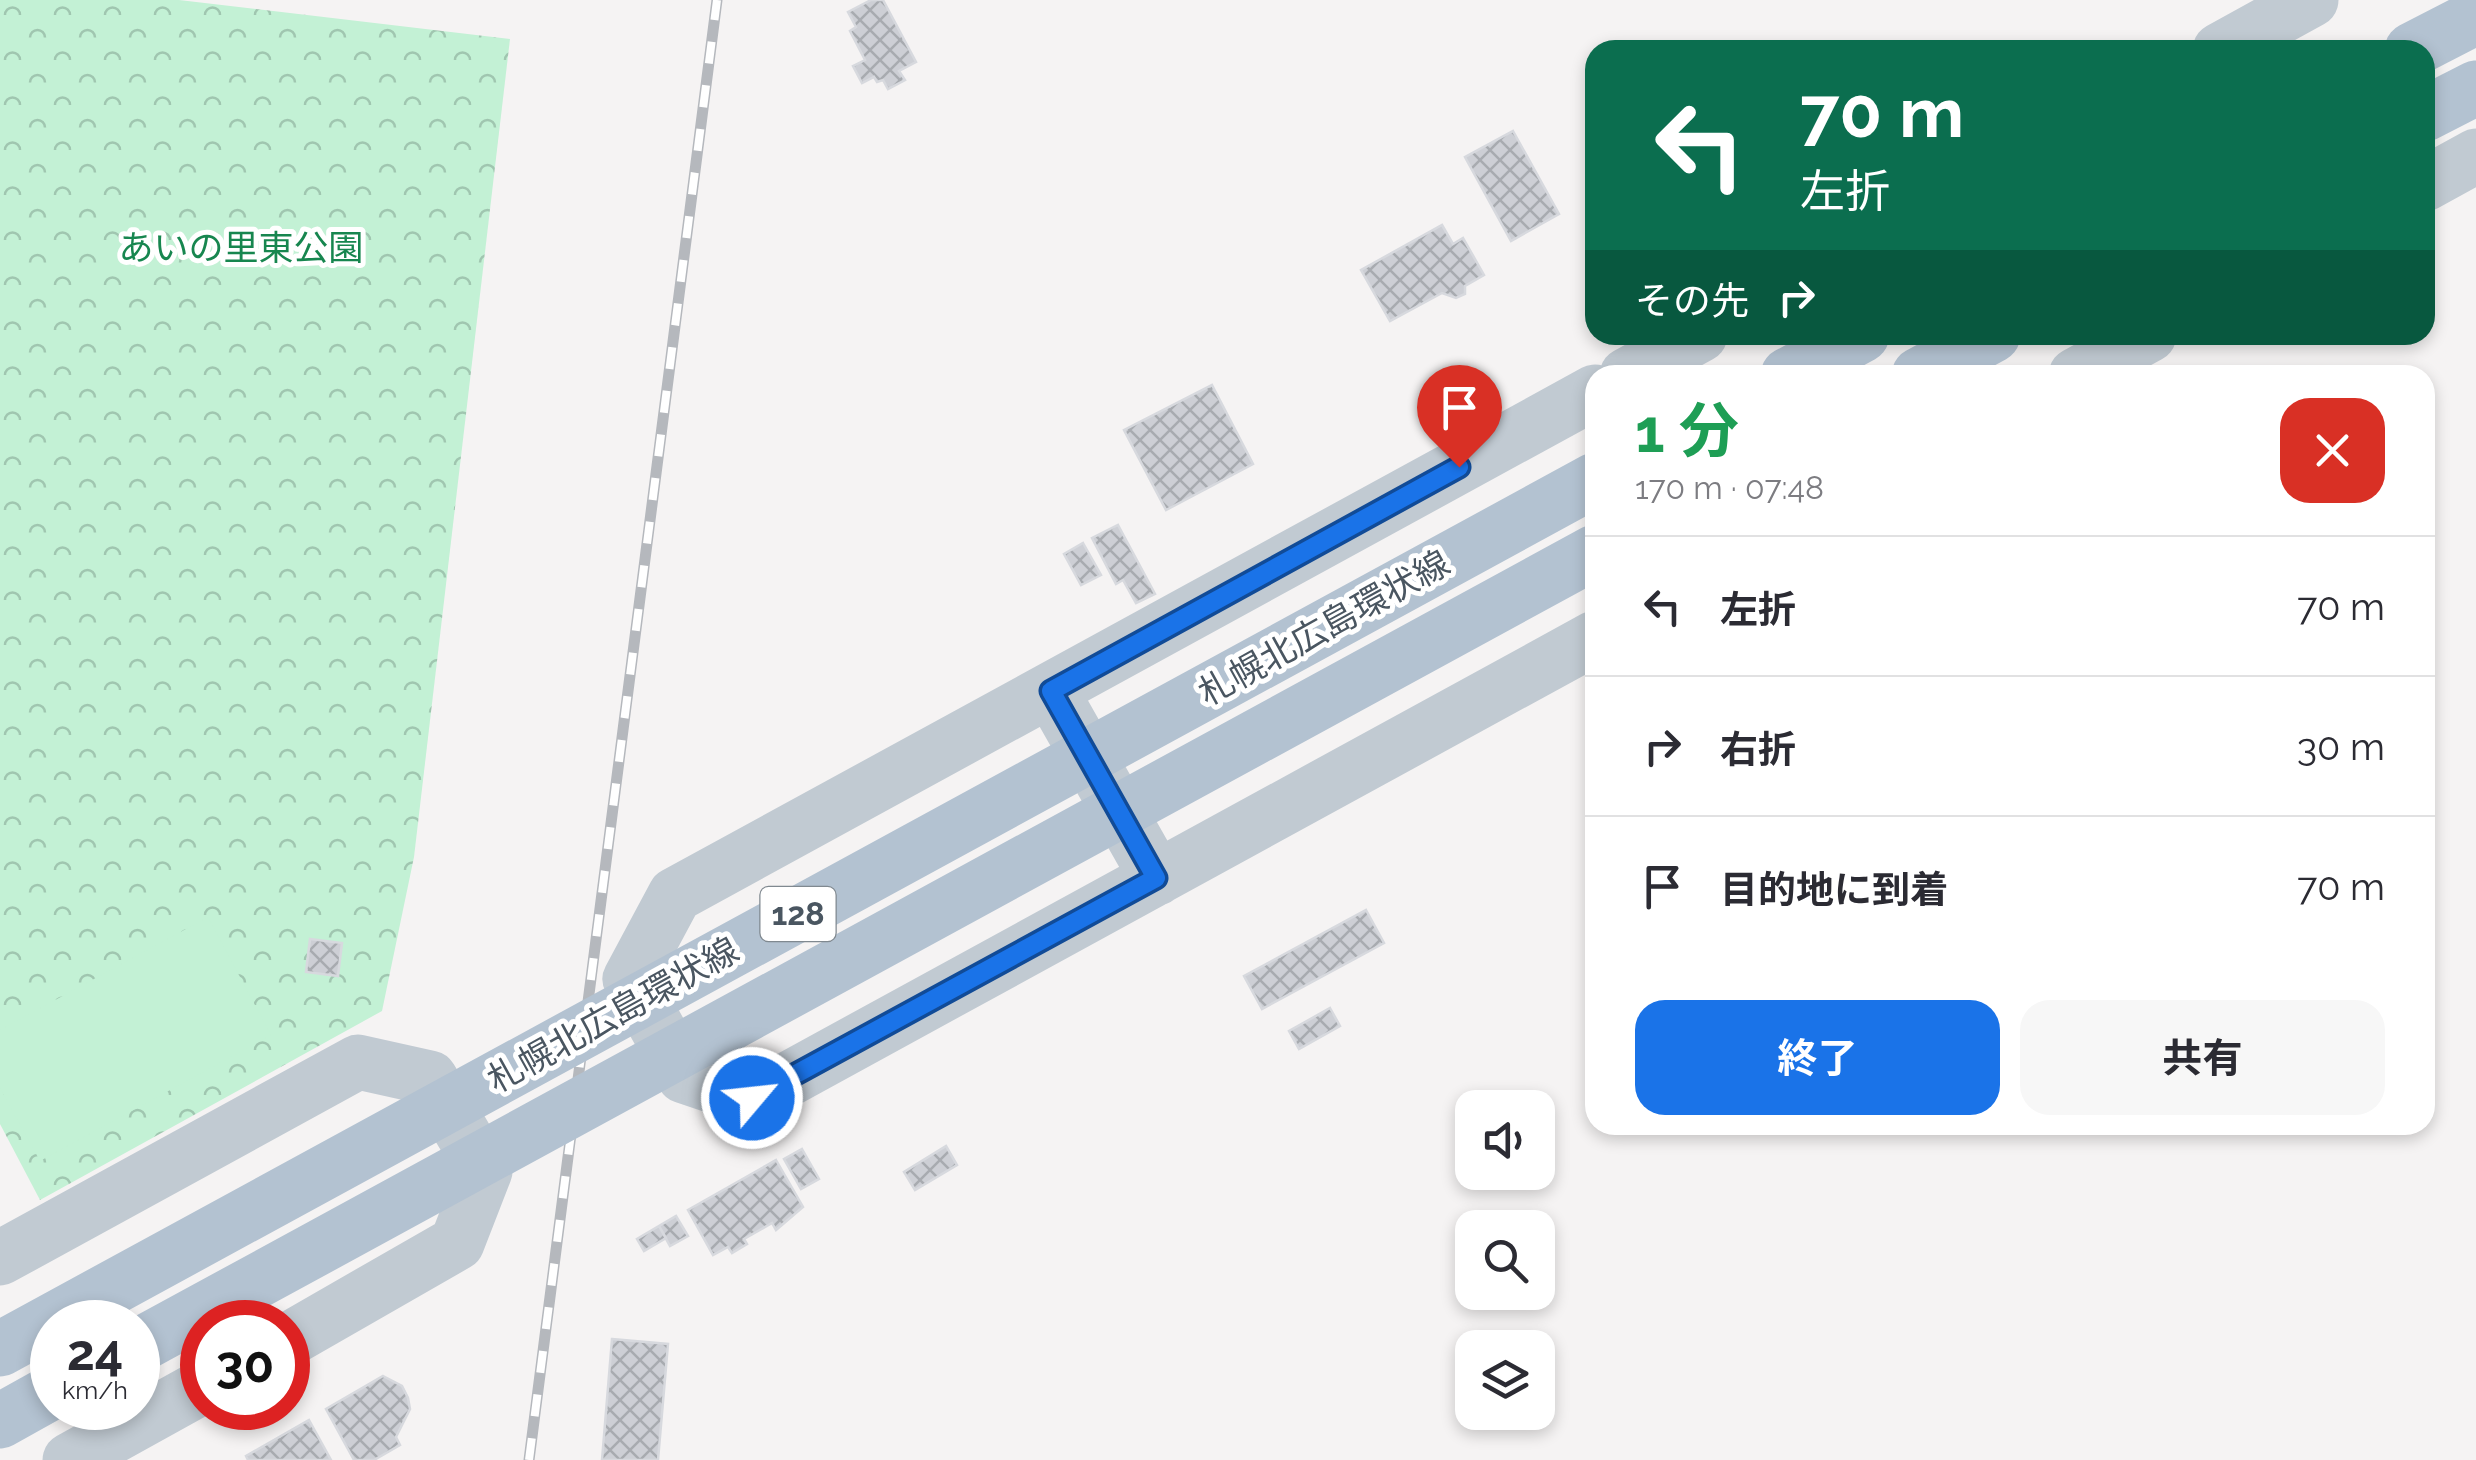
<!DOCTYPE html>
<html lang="ja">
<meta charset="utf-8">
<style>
:root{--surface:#fff;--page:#f7f7f7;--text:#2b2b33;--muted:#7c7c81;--line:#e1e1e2;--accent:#1a73e8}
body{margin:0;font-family:Raleway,"Noto Sans JP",sans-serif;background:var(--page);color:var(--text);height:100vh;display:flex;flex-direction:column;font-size:38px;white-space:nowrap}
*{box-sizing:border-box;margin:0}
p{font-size:32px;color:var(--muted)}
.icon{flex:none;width:55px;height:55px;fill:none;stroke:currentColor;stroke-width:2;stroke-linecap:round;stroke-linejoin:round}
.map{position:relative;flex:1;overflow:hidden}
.sheet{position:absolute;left:1585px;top:365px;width:850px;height:770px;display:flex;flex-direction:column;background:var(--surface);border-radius:30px;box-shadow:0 5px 15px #0003}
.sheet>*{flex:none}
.banner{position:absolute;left:1585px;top:40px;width:850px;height:305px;border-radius:30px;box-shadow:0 5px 15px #0003;background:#0b6e4f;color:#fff;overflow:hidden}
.buttons{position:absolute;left:1455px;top:1090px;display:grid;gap:20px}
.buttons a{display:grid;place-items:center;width:100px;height:100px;border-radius:20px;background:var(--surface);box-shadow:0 5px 15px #0003;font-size:50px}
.speed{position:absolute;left:30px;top:1300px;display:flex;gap:20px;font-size:50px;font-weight:700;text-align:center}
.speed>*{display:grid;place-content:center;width:130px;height:130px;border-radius:50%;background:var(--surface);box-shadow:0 5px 15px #0003;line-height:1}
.speed small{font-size:25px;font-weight:400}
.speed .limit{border:15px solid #d22;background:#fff;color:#111}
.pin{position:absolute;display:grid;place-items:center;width:85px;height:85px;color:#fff;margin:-102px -42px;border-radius:50% 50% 50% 0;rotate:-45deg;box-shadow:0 0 10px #0007}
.pin .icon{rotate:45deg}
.me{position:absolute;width:110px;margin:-55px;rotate:62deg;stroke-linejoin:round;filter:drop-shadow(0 0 8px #0008)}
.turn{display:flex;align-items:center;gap:35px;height:210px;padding:0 50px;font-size:45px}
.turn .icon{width:130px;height:130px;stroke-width:2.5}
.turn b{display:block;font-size:70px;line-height:85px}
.then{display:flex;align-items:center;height:95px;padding:0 50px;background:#0003;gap:20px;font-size:38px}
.round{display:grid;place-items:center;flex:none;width:105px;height:105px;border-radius:30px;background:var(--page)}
.overview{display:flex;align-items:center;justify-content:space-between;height:170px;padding:0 50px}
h1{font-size:60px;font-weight:700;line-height:75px;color:#1e9e55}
.primary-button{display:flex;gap:20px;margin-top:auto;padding:20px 50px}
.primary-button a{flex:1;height:115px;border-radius:30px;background:var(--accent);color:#fff;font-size:40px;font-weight:700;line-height:115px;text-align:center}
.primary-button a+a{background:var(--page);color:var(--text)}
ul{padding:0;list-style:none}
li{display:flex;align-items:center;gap:30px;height:140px;padding:0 50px;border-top:2px solid var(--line)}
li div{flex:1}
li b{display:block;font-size:38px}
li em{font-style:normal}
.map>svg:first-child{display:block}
.park{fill:url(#park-crowns)}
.pitch{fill:#c3f1d5}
.building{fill:url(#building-cross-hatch);stroke:#d7d9de;stroke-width:2.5}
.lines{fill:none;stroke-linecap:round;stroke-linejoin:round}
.minor{stroke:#c1cad2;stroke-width:55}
.primary{stroke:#b3c2d1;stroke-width:55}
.rail-casing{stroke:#b5b8bd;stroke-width:11}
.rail{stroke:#fff;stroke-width:8;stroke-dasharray:22;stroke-linecap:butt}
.primary-bridge{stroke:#b3c2d1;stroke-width:55}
.route-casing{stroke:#114b97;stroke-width:25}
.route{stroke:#1a73e8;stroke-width:18}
.labels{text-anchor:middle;stroke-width:10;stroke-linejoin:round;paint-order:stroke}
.shield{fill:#fff;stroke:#808990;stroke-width:2.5}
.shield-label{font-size:32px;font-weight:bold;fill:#4a5661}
.park-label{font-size:35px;fill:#17864f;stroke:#fff}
.street-label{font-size:35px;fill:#4a5661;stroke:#fff}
</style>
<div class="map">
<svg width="2476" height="1460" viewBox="0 0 2476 1460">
<defs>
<pattern id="park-crowns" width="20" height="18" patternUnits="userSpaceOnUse" patternTransform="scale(2.5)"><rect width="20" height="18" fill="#c3f1d5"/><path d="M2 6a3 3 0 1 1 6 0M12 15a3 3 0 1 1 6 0" fill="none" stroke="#a0c6b0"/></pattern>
<pattern id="building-cross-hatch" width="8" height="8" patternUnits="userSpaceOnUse" patternTransform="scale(2.5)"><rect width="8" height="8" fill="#cdcfd5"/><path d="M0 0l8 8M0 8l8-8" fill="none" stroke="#a8abb0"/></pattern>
</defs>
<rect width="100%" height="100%" fill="#f5f3f3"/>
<path class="park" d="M0,0H179L510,39L414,857L382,1011L40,1200L0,1124Z"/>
<path class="pitch" d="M208,917L271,1035L40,1161L0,1088V1030Z"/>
<path class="building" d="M871,0H883L916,62L899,71L905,80L888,89L883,80L877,82L874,77L862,83L853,66L865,60L850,31L856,27L848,12Z
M1513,131L1559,214L1511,241L1465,157Z
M1442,225L1453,244L1463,238L1484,275L1465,286V294L1456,298L1442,293L1390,321L1361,270Z
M1212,385L1253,464L1166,510L1124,430Z
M1118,525L1155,594L1136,603L1123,580L1116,584L1092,538Z
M1083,543L1101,575L1081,585L1064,554Z
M1366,910L1384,943L1262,1009L1244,976Z
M310,939L342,943L338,976L306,972Z
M1330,1008L1340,1026L1299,1049L1289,1031Z
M946,1146L957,1165L915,1190L904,1172Z
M802,1149L819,1179L801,1189L784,1159Z
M776,1160L803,1207L776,1230L772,1223L744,1239L747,1244L732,1253L728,1247L713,1255L688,1210Z
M676,1216L688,1236L670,1246L659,1226Z
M659,1226L666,1238L644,1251L637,1239Z
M612,1339L668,1344L658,1460H602Z
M383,1376L402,1386L408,1398L410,1409L396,1437L400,1445L374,1460H354L326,1409Z
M309,1420L331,1460H248L246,1456Z"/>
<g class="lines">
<path class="minor" d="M2220,50L2311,0
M2425,184L2476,156
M1627,375L1700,335
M2076,375L2149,335
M1595,392L675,895L630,979L684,1076L752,1099L1595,638
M1051,691L1157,878
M0,1258L358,1062L430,1078L485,1171L457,1243L288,1340
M70,1460L202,1387"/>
<path class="primary" d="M2412,50L2476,17
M2425,114L2476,88
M1788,375L1862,335
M1919,375L1993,335
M0,1421L52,1392"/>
<g class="rail-casing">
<path id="rail" d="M529,1460L717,0"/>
</g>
<use href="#rail" class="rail"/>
<path class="primary-bridge" d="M138,1346L1595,552
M0,1349L1595,480"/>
</g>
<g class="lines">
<g class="route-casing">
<path id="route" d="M752,1098L1156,878L1051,691L1459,467"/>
</g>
<use href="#route" class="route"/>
</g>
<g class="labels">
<rect class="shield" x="760.5" y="887" width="75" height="54" rx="8"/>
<g class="shield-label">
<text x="798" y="925">128</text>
</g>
<g class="park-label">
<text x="241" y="260">あいの里東公園</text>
</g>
<g class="street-label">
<text transform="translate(1324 628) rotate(-29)" y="12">札幌北広島環状線</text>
<text transform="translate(613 1015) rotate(-29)" y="12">札幌北広島環状線</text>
</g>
</g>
</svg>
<div class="buttons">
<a><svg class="icon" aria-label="sound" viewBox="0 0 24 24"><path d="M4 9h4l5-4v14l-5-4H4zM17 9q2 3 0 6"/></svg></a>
<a><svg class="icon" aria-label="search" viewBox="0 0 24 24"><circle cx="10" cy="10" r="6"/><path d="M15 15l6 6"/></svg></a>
<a><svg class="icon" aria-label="layers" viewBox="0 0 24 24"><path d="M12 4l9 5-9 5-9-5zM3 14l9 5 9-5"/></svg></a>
</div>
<div class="speed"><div>24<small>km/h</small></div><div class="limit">30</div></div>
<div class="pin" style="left:1459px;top:467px;background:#d93025"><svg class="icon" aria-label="arrive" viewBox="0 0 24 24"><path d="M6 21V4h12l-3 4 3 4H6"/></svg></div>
<svg class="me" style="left:752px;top:1098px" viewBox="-20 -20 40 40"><circle r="17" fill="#1a73e8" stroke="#fff" stroke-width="3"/><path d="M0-11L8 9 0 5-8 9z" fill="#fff"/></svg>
<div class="banner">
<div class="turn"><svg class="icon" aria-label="left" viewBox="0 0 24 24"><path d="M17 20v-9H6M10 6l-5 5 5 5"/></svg><div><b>70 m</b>左折</div></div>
<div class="then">その先<svg class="icon" aria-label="right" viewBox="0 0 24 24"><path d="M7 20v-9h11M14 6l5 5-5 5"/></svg></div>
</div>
<section class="sheet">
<div class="overview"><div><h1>1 分</h1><p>170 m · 07:48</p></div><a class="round" style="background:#d93025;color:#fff"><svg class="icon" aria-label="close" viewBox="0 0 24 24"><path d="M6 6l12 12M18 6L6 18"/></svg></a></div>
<ul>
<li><svg class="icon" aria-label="left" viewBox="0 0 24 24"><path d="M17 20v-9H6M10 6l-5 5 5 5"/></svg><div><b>左折</b></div><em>70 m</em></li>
<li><svg class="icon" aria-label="right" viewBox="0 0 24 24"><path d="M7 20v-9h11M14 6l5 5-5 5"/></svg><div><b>右折</b></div><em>30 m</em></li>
<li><svg class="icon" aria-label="arrive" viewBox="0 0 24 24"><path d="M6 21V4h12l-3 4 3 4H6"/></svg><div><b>目的地に到着</b></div><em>70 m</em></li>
</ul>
<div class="primary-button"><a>終了</a><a>共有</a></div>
</section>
</div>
